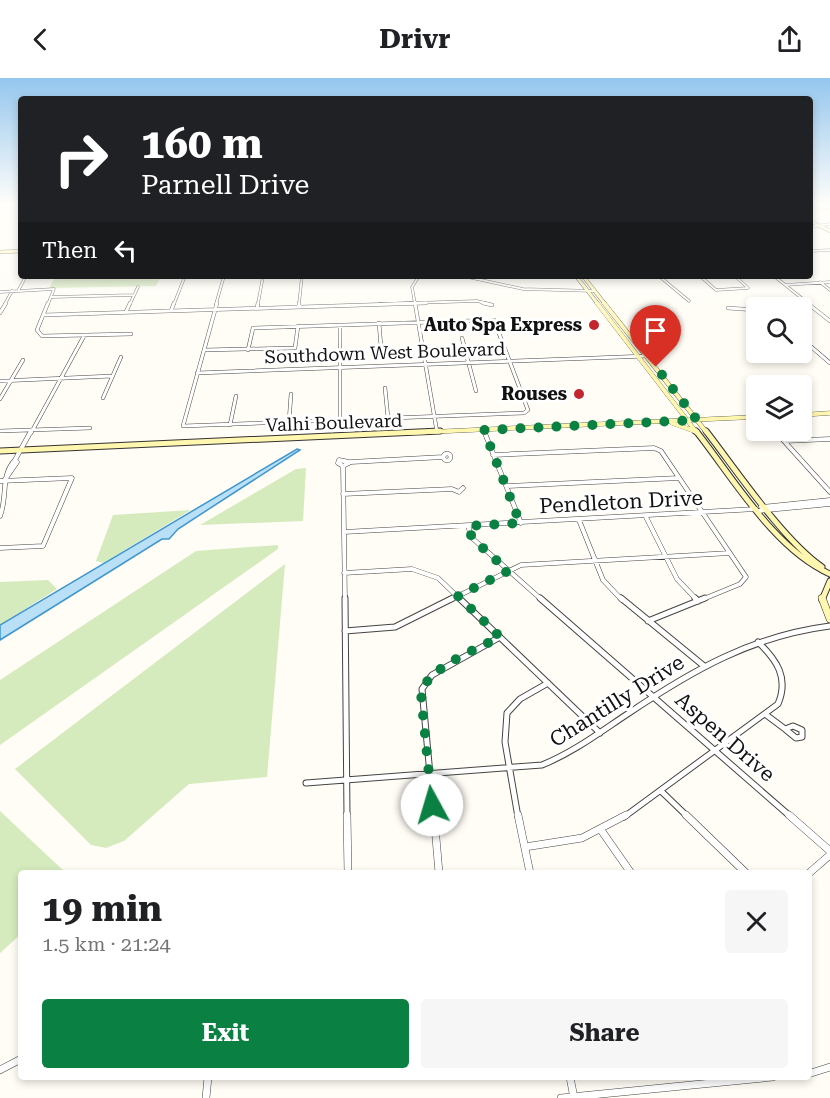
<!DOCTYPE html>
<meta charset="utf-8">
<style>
:root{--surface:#fff;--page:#f6f6f6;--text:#202124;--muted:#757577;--accent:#0b8043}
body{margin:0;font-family:"Roboto Serif",serif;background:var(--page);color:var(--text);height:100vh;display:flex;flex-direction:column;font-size:22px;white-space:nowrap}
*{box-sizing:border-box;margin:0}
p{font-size:20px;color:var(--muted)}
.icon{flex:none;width:33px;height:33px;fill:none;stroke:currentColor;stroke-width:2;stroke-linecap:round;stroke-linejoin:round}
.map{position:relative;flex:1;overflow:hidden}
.panel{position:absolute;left:18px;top:792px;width:794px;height:210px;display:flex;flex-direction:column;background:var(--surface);border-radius:6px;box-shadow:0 3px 9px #0003}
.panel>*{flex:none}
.banner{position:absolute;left:18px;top:18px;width:795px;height:183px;border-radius:6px;box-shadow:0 3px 9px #0003;background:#202124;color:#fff;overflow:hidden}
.fabs{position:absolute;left:746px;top:219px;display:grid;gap:12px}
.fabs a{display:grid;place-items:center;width:66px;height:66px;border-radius:6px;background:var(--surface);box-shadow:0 3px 9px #0003;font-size:30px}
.pin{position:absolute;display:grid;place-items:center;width:51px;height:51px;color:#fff;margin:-62px -26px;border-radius:50% 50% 50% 0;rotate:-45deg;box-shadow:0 0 6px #0007}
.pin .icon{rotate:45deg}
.me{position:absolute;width:66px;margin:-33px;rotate:354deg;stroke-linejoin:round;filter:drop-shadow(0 0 4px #0008)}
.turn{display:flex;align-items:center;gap:21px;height:126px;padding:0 24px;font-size:27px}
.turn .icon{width:78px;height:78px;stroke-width:2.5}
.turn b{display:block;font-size:42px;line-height:51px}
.then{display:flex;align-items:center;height:57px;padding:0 24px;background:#0003;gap:12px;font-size:22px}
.round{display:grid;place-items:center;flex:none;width:63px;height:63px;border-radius:6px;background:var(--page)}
.summary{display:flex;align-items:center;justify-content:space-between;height:102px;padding:0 24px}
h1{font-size:36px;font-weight:700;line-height:45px}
.cta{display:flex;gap:12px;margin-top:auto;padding:12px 24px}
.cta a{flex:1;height:69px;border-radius:6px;background:var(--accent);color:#fff;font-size:24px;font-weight:700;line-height:69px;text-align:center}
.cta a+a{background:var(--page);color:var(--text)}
header{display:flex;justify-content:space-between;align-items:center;height:78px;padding:0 24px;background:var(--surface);font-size:27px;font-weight:700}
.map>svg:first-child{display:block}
.green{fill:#d5ebbd}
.water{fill:#b9e0f7;stroke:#3f96cf;stroke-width:1.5}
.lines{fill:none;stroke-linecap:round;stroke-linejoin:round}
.street-far4-casing{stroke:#444;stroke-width:3}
.street-far3-casing{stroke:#444;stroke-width:4}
.street-far2-casing{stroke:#444;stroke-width:5}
.street-far1-casing{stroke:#444;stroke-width:7}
.street-casing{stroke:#444;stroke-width:8}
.secondary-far3-casing{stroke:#333;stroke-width:4}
.secondary-far2-casing{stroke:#333;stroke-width:4.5}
.secondary-far1-casing{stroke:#333;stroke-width:7}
.secondary-casing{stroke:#333;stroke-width:8}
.street-far4{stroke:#fff;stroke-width:2}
.street-far3{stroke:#fff;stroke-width:3}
.street-far2{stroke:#fff;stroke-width:4}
.street-far1{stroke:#fff;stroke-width:5}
.street{stroke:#fff;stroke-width:7}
.secondary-far3{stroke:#fff6b0;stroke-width:3}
.secondary-far2{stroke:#fff6b0;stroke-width:4}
.secondary-far1{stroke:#fff6b0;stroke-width:5}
.secondary{stroke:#fff6b0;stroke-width:7}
.route{stroke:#0b8043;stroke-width:10;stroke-dasharray:0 18}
.poi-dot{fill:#c4262e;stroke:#fff;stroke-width:2}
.labels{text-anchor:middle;stroke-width:6;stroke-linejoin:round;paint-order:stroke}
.far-poi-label{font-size:18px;font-weight:bold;fill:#111;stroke:#fff;text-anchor:end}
.far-street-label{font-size:18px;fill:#111;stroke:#fff}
.street-label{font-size:21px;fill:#111;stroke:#fff}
</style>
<header><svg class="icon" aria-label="back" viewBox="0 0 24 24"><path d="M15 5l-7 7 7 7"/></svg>Drivr<svg class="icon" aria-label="share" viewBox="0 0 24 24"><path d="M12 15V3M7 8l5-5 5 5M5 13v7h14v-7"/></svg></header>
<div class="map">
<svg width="830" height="1020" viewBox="0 0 830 1020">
<rect width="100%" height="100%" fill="#fffdf5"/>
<path class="green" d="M56,198H161L156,208L49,210Z
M306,390L303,443L200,447L296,391Z
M191,432L103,485L96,483L113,437Z
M278,467V471L0,667V602L196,473Z
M285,486L267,699L189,706L124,763L106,770L91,767L15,691Z
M48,502L57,511L0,547V504Z
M0,733L66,795H21V856L0,875Z"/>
<path class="water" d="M297,371L300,372L178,451L169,461H162L0,562V547Z"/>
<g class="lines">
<g class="street-far4-casing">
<path id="street-far4" d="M810,149L830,146
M810,173L830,172
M463,198L523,211L595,213
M659,198L689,223
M700,198L716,212L748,210L735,198
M774,198L809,226
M820,204L830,212
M785,207L830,204
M18,213L26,198
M0,214L54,211L48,226
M51,219L134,217
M5,226L12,213
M130,226L138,209
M174,226L185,198
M216,226L224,198
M258,226L263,198
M299,226L302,198
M379,226L477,223L489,226
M415,226L412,209L419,198"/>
</g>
<g class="street-far3-casing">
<path id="street-far3" d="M48,225L37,252L42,258L131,256
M217,225L183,348L524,335L528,332L494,242L253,250L248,272
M415,225L437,354
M483,225L492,227
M807,225L830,243
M299,228V225
M257,230L258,225
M728,230L756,232
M171,233L174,225
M126,234L130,225
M0,235L6,225
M44,237L426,225
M379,245L381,269
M340,247V342
M462,260L476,313
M801,260L830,285
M204,272L295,270L298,248
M197,295L647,278
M0,303L112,298
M385,310L388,340
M103,320L121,279
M0,321L23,282
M289,344L291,316
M230,347L236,318
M484,352L485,355
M774,352L776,355
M0,353L90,350
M31,355L84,258"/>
</g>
<g class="street-far2-casing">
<path id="street-far2" d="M484,353L521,445
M775,353L830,414
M784,363L830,361
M443.5 379a3.5 3.5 0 1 1 7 0a3.5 3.5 0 1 1-7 0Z
M493,377L654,370L661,373L746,499L740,506L701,522
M343,388L345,522
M343,388L351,384L443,379
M343,388L338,385L339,382L349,384
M0,403L72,400L43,468L0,470
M4,403L17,384L15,382L31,353
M506,408L679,400
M343,416L452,411L459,414L463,410
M761,429L830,422
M758,433L830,426
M0,438C8,418 0,398 15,382
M646,439L677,501L697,522
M579,442L603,502L622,522
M468,448L472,460L542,522
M344,454L756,431
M344,495L412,491L438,500L461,522
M450,522L521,487L730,475"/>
</g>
<g class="street-far1-casing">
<path id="street-far1" d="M345,520L347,739
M459,520L600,655
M540,520L791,739
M621,520L704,588
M695,520L698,523
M648,543L705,520
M345,553L395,549L453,520
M765,636L785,651
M793,648L802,652V659L796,660L785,651Z
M306,705L542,687C574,674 600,654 629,635C693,592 752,558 830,548
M661,713L688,739
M434,739L422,611L432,597L500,559
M518,739L505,664L507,635L520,621L548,605
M624,739L778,626C789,600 777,582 758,564"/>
</g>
<g class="street-casing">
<path id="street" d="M347,737L348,795
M434,737L439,795
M518,737L530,795
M686,737L746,795
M789,737L830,773
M601,752L631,795
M525,769L582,760L626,737
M808,796L830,777
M0,992L21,981
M808,996L830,989
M570,999L574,1020
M206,1020L208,999
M561,1020L773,999"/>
</g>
<g class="secondary-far3-casing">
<path id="secondary-far3" d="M810,131L830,129
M810,143L830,153
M0,174L21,173
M576,198L598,226
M583,198L605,226"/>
</g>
<g class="secondary-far2-casing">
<path id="secondary-far2" d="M597,225L697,355
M604,225L707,355
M801,337L830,335
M672,345L697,354
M407,355L756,339"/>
</g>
<g class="secondary-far1-casing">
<path id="secondary-far1" d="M695,353L697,354
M696,353C734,401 774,471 830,496
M706,353C737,393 783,462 822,489
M0,373L440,353
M822,522L830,503"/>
</g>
<g class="secondary-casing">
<path id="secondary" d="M822,520L830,541"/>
</g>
<use href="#street-far4" class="street-far4"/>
<use href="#street-far3" class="street-far3"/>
<use href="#street-far2" class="street-far2"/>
<use href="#street-far1" class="street-far1"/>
<use href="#street" class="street"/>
<use href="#secondary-far3" class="secondary-far3"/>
<use href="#secondary-far2" class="secondary-far2"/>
<use href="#secondary-far1" class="secondary-far1"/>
<use href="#secondary" class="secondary"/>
</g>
<linearGradient id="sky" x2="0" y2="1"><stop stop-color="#95c6ee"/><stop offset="0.47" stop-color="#fffefa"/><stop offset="1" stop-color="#fffefa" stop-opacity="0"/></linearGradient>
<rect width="830" height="269" fill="url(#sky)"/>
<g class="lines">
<path class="route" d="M432,727L421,616C425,591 479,570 500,559L458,518L508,493L472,460L468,448L520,445L484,352L697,342L656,289"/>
</g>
<g class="poi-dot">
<circle cx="594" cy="247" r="6"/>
<circle cx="579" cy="316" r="6"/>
</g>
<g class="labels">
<g class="far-poi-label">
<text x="582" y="253">Auto Spa Express</text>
<text x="567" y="322">Rouses</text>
</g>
<g class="far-street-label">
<text transform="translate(385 275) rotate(-2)" y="6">Southdown West Boulevard</text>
<text transform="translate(334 345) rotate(-2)" y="6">Valhi Boulevard</text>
</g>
<g class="street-label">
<text transform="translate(621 424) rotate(-3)" y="7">Pendleton Drive</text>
<text transform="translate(617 623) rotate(-32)" y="7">Chantilly Drive</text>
<text transform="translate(725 659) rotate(41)" y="7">Aspen Drive</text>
</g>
</g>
</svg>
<div class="fabs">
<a><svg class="icon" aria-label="search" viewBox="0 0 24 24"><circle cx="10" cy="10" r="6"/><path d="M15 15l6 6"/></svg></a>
<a><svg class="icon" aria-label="layers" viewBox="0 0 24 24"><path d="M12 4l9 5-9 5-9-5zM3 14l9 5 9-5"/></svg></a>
</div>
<div class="pin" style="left:656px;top:289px;background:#d93025"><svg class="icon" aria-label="arrive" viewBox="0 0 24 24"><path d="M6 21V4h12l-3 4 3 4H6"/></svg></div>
<svg class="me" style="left:432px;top:727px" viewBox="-20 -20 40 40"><circle r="19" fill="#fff"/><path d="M0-13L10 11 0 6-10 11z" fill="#0b8043"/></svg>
<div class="banner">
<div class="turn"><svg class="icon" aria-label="right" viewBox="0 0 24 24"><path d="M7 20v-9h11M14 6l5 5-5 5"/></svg><div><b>160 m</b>Parnell Drive</div></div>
<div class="then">Then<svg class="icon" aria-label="left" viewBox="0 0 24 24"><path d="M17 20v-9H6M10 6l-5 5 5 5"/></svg></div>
</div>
<section class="panel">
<div class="summary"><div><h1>19 min</h1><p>1.5 km · 21:24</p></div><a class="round"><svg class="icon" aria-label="close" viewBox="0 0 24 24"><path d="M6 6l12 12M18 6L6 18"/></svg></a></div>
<div class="cta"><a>Exit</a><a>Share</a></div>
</section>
</div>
